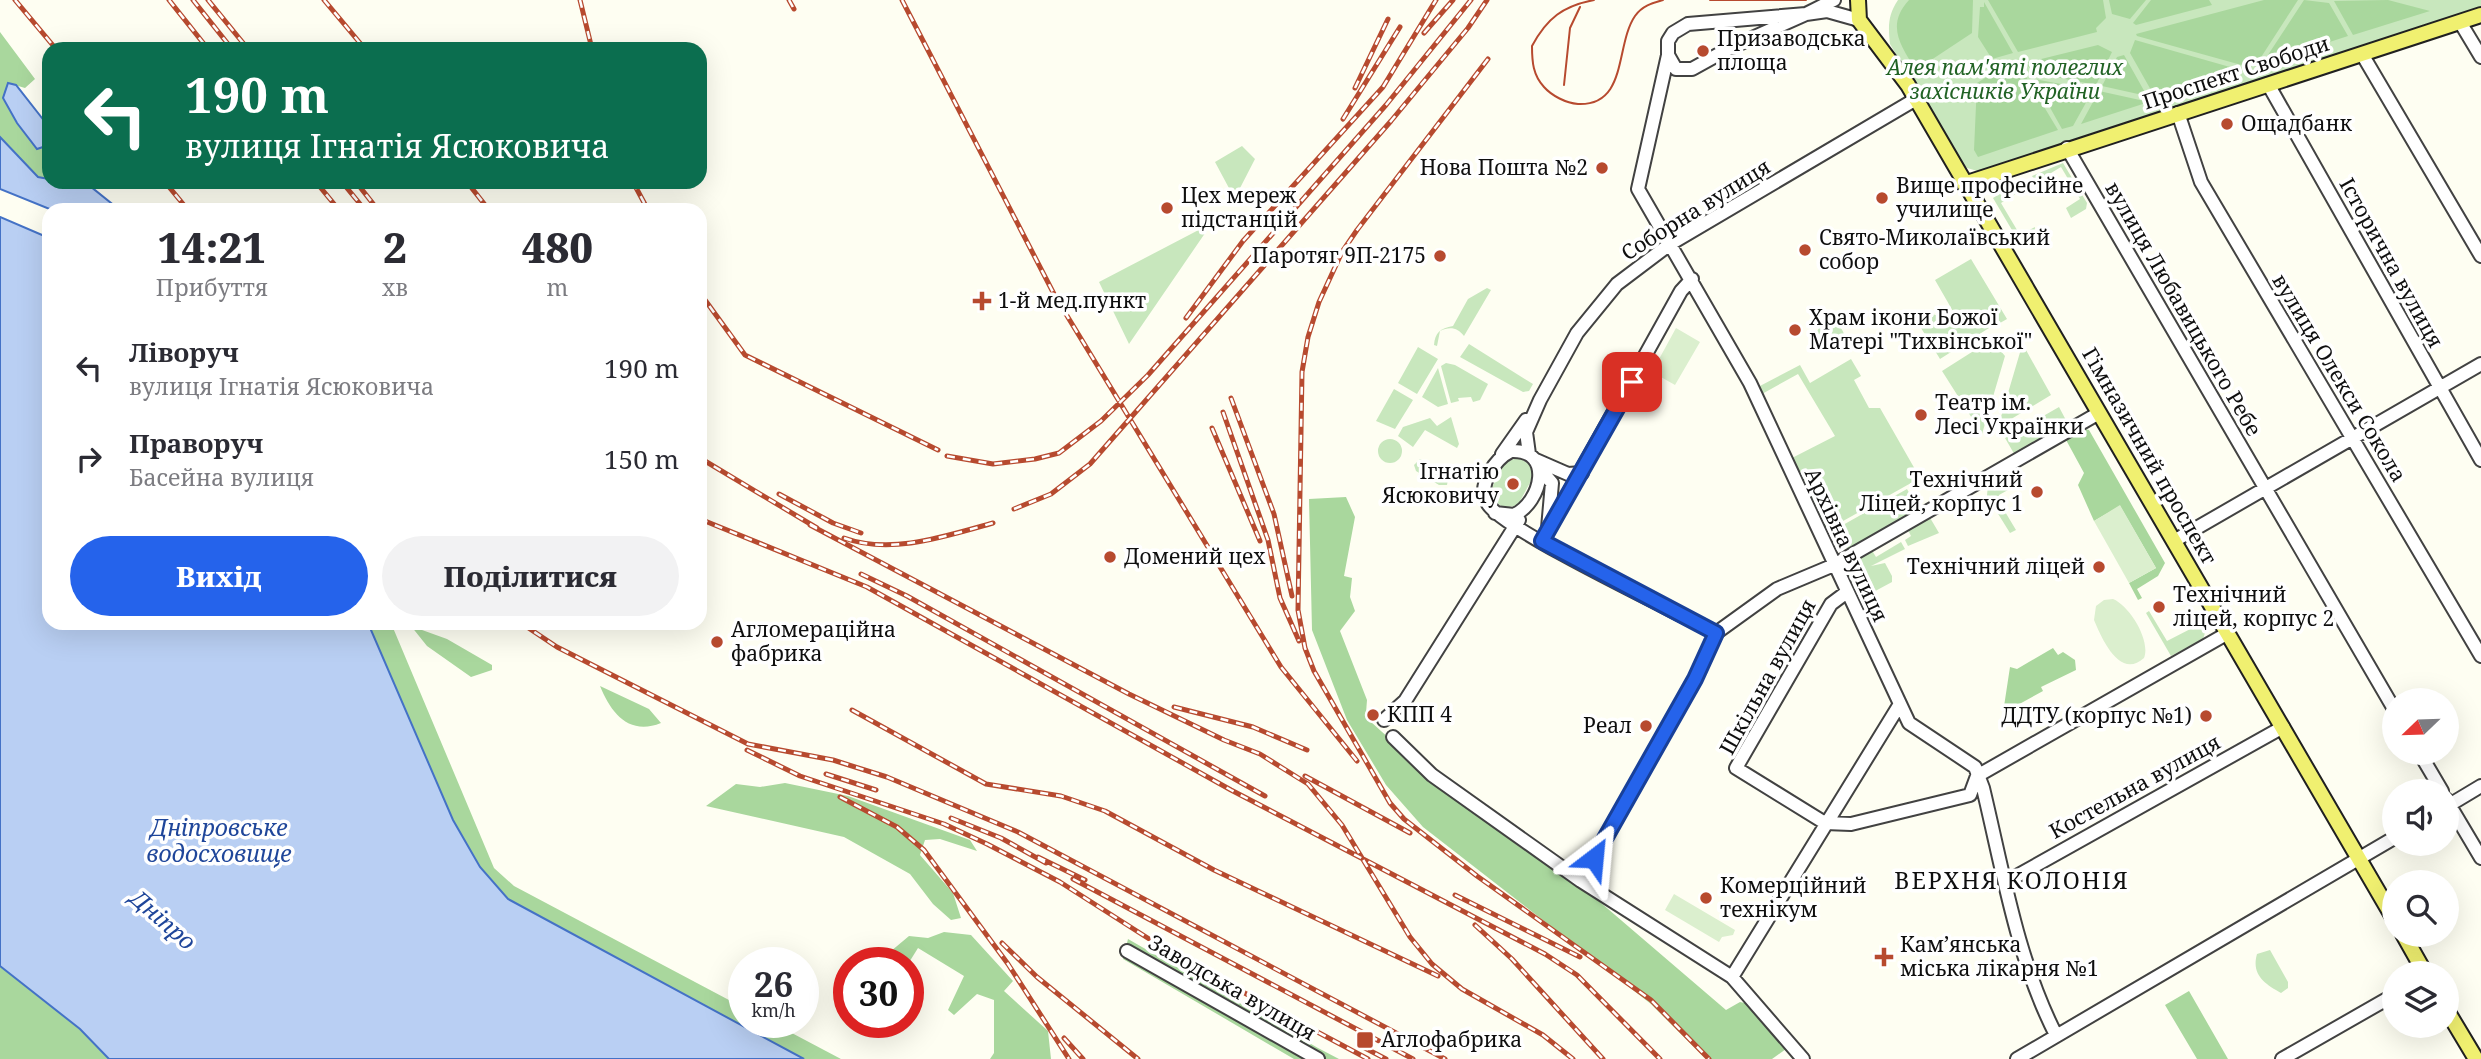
<!DOCTYPE html>
<html lang="uk">
<meta charset="utf-8">
<style>
:root{--surface:#fff;--page:#f2f2f3;--text:#2b2b33;--muted:#7c7c81;--accent:#2563eb}
body{margin:0;font-family:"Noto Serif",serif;background:var(--page);color:var(--text);height:100vh;display:flex;flex-direction:column;font-size:26px;white-space:nowrap}
*{box-sizing:border-box;margin:0}
p{font-size:23px;color:var(--muted)}
.icon{flex:none;width:38px;height:38px;fill:none;stroke:currentColor;stroke-width:2;stroke-linecap:round;stroke-linejoin:round}
.map{position:relative;flex:1;overflow:hidden}
.drawer{position:absolute;left:42px;top:203px;width:665px;height:427px;display:flex;flex-direction:column;background:var(--surface);border-radius:21px;box-shadow:0 7px 28px #0002}
.drawer>*{flex:none}
.hud{position:absolute;left:42px;top:42px;width:665px;height:147px;border-radius:21px;box-shadow:0 7px 28px #0002;background:#0b6e4f;color:#fff;overflow:hidden}
.needle{width:46px;rotate:247deg}
.controls{position:absolute;left:2382px;top:688px;display:grid;gap:14px}
.controls a{display:grid;place-items:center;width:77px;height:77px;border-radius:50%;background:var(--surface);box-shadow:0 7px 28px #0002;font-size:35px}
.speed{position:absolute;left:728px;top:947px;display:flex;gap:14px;font-size:35px;font-weight:700;text-align:center}
.speed>*{display:grid;place-content:center;width:91px;height:91px;border-radius:50%;background:var(--surface);box-shadow:0 7px 28px #0002;line-height:1}
.speed small{font-size:18px;font-weight:400}
.speed .limit{border:10px solid #d22;background:#fff;color:#111}
.pin{position:absolute;display:grid;place-items:center;width:60px;height:60px;color:#fff;margin:-30px;border-radius:14px;box-shadow:0 4px 10px #0006}
.me{position:absolute;width:77px;margin:-38px;rotate:29deg;stroke-linejoin:round;filter:drop-shadow(0 0 5px #0008)}
.turn{display:flex;align-items:center;gap:24px;height:147px;padding:0 28px;font-size:32px}
.turn .icon{width:91px;height:91px;stroke-width:2.5}
.turn b{display:block;font-size:49px;line-height:60px}
.eta{display:flex;justify-content:space-evenly;align-items:center;height:119px;text-align:center}
.eta b{font-size:42px;font-weight:800;line-height:49px}
.primary-button{display:flex;gap:14px;margin-top:auto;padding:14px 28px}
.primary-button a{flex:1;height:80px;border-radius:42px;background:var(--accent);color:#fff;font-size:28px;font-weight:800;line-height:80px;text-align:center}
.primary-button a+a{background:var(--page);color:var(--text)}
ul{padding:0;list-style:none}
li{display:flex;align-items:center;gap:21px;height:91px;padding:0 28px}
li div{flex:1}
li b{display:block;font-size:26px}
li em{font-style:normal}
.map>svg:first-child{display:block}
.green{fill:#c8e7bd}
.forest{fill:#a9d79d}
.pitch{fill:#dbefce}
.water{fill:#b9cff3;stroke:#4472c6;stroke-width:2}
.lines{fill:none;stroke-linecap:round;stroke-linejoin:round}
.minor-casing{stroke:#424242;stroke-width:16}
.major-casing{stroke:#202020;stroke-width:18}
.minor{stroke:#fff;stroke-width:12}
.major{stroke:#f0f070;stroke-width:14}
.tram{stroke:#b74a2f;stroke-width:2}
.rail-casing{stroke:#b74a2f;stroke-width:5}
.rail{stroke:#fff;stroke-width:2.5;stroke-dasharray:8;stroke-linecap:butt}
.route-casing{stroke:#184099;stroke-width:18}
.route{stroke:#2563eb;stroke-width:12}
.poi-dot{fill:#b74a2f;stroke:#fff;stroke-width:2.5}
.labels{text-anchor:middle;stroke-width:7;stroke-linejoin:round;paint-order:stroke}
.poi-label{font-size:21px;fill:#0f0f0f;stroke:#fff;text-anchor:start}
.park-label{font-size:21px;font-style:italic;fill:#226325;stroke:#fff}
.street-label{font-size:21px;fill:#0f0f0f;stroke:#fff}
.water-label{font-size:23px;font-style:italic;fill:#1f469a;stroke:#fff}
.neighbourhood-label{font-size:23px;letter-spacing:2px;fill:#0f0f0f;stroke:#fff}
</style>
<div class="map">
<svg width="2481" height="1059" viewBox="0 0 2481 1059">
<rect width="100%" height="100%" fill="#fefef2"/>
<path class="green" d="M1898,0H2481V8L1981,172L1967,168L1957,158L1890,44C1888,26 1888,15 1898,0Z
M1242,146L1255,159L1239,190H1230L1215,162Z
M2063,163L2087,203L2086,209L2071,218L2066,208L2080,199L2061,167L2036,182L2032,176Z
M2017,183L2022,190L2001,203L2020,235L2035,227L2034,238L2022,247L1993,198Z
M1212,223L1129,344L1099,282Z
M1971,259L2007,319L2000,323L1954,313L1935,280Z
M1487,288L1491,290L1464,336C1458,328 1450,326 1440,331L1437,346L1434,345C1435,333 1440,328 1453,326L1468,299Z
M1927,313L1988,327L1989,328L1940,359L1918,323Z
M1816 337a14 14 0 1 1 28 0a14 14 0 1 1-28 0Z
M1994,338V343L2005,356L1982,434L1942,371Z
M1469,344L1533,384L1529,391L1523,392L1460,357Z
M1418,347L1438,359L1417,394L1398,383Z
M2021,349L2026,350L2051,395L1998,427Z
M1851,359L1861,376L1854,380L1869,408H1880L1920,478L1827,530L1792,458L1835,436L1798,374L1762,394L1758,387L1800,365L1810,383Z
M1446,363L1455,365L1488,384L1480,400L1473,402L1471,397L1458,398L1459,401L1451,403L1441,366Z
M1438,368L1448,404L1438,407L1422,397Z
M1394,389L1413,400L1395,429L1376,421Z
M2059,407L2068,424L2016,457L2005,438Z
M1451,417L1459,444L1457,448L1425,430L1413,447L1398,436L1403,427L1430,418L1437,426Z
M1378 451a12 12 0 1 1 24 0a12 12 0 1 1-24 0Z
M1520,458L1530,465L1533,477L1518,505L1505,508L1495,502L1492,489C1497,475 1503,459 1520,458Z
M1420,459L1449,474L1447,485H1439L1416,471L1414,465Z
M2016,466L2024,481L1999,495L1998,500L2016,530L2010,533L1987,496L1988,483Z
M1907,489L1918,509L1849,551L1834,530Z
M1929,516L1939,533L1908,546L1905,540L1911,536L1907,528Z
M1901,542L1905,549L1871,566L1885,563L1892,576V582L1866,596L1855,594L1841,567L1871,549L1876,557Z
M2149,611L2167,641L2200,624L2205,633L2203,639L2171,656L2146,613Z
M2270,950L2288,982V988L2281,993C2265,984 2251,975 2257,954Z"/>
<path class="forest" d="M1909,0H1973L1972,33L1916,70C1900,45 1886,25 1909,0Z
M1988,0H2103L2106,18L2096,28L2097,32L2018,52Z
M2109,0H2146L2130,19L2112,14Z
M2151,0H2209L2212,5L2136,25L2133,23Z
M2264,0H2298L2256,65L2245,66L2137,36L2136,34Z
M2304,0L2329,3L2348,36L2262,64Z
M2388,0L2430,11L2353,35L2334,1Z
M1984,2L2013,53L1992,59L1978,37L1980,7H1984Z
M0,32L35,79L25,88L8,83L37,149L49,145V179L38,177L0,137Z
M2135,40L2244,71L2156,99L2130,53Z
M2098,45L2112,52L2096,85L2035,73L2025,63Z
M2124,55L2147,96L2102,86L2117,57Z
M2019,65L2058,130L1978,157L1974,150L1977,83L1998,70Z
M2034,79L2093,90L2073,126L2062,129Z
M2099,91L2149,102L2081,124Z
M2081,428L2089,430L2165,563L2158,576L2137,589L2142,598L2138,600L2129,583L2156,568L2120,506L2094,521L2078,485L2084,473L2065,438Z
M1346,497L1355,517L1344,576L1352,578L1350,597L1355,611L1340,631L1367,700L1366,713L1370,721L1447,791L1521,848L1580,885L1726,1010L1740,1002L1749,1004L1786,1049L1772,1059H1706L1651,1004L1423,827L1386,785L1347,720L1312,630L1309,499Z
M368,623H391L494,868L514,886L744,1008V1022H771L841,1059H804L508,899L479,867L453,820Z
M411,626L447,639L492,665V670L471,677L427,646Z
M2053,648L2058,655L2063,652L2075,660L2076,670L2041,687L2043,691L2003,713L2010,667L2017,669Z
M600,686L649,709L661,723C629,736 611,713 600,686Z
M785,783L848,796L970,840L977,851L940,839L925,840L920,855L953,893L961,918L951,920L933,904L910,874L844,837L706,806L736,784L760,787Z
M944,932L971,935L1013,981L1004,991L1048,1031L1051,1059H990L994,1053V1000L977,994L954,1015L948,1010L964,976L918,948L908,964L878,962L909,936L928,938Z
M1128,939L1318,1048L1339,1059H1294L1123,959Z
M0,966L80,1029L109,1059H0Z
M2189,991L2228,1059H2197L2165,1005Z"/>
<path class="pitch" d="M1676,328L1700,342L1675,385L1652,372Z
M2120,505L2156,568L2129,583L2094,521Z
M2113,599C2130,606 2151,641 2144,658C2120,680 2102,639 2094,620L2096,606L2104,600Z
M1674,894L1735,930L1733,935L1722,937L1719,942L1665,910Z"/>
<path class="water" d="M8,83L16,85L49,127V145L37,149L17,123L3,98Z
M0,137L38,177L49,179V182H91L90,186L116,207L114,210H52L0,189Z
M0,217L49,238V623H368L453,820L480,867L508,899L804,1059H109L80,1029L0,966Z"/>
<g class="lines">
<g class="minor-casing">
<path id="minor" d="M1834,0L1806,14L1688,24L1673,33L1668,41V55L1676,69H1692L1730,48L1806,14L1827,11L1859,20
M2460,22L2481,57
M2362,54L2481,256
M1668,55L1638,189L1750,383L1909,723L1975,767L1983,788C2003,871 2017,959 2056,1035
M2268,84L2481,460
M2178,113L2201,182L2481,656
M2067,148L2394,709
M1502,454L1526,420
M1529,454L1526,432L1540,400L1577,333L1617,284L1670,244L1916,99
M1536,460L1568,474L1582,473
M1540,469L1552,483L1548,528
M1495,513L1514,515C1542,502 1554,449 1511,451C1495,459 1476,486 1488,504C1503,530 1679,613 1716,633
M1542,541L1681,291L1692,279
M2174,541L2481,364
M1847,592L1831,604L1736,768L1825,823L1851,824L1970,795L1977,776L2228,633
M1384,720L1405,701L1519,520
M1393,737L1432,775L1581,881L1732,977L1803,1059
M2419,752L2442,791
M2446,799L2481,858
M2446,807L2481,786
M1581,881L1695,679L1716,633L1777,589L1834,565L2099,413
M2006,882L2283,727
M1127,951L1318,1059
M1732,977L1900,704
M2017,1059L2394,838
M2282,1059L2394,995"/>
</g>
<g class="major-casing">
<path id="major" d="M1858,0L1859,20L1908,85L2394,919
M1964,184L2481,15
M2403,934L2425,973
M2446,1009L2476,1059"/>
</g>
<use href="#minor" class="minor"/>
<use href="#major" class="major"/>
<path class="tram" d="M1594,0C1563,6 1547,18 1532,46C1532,62 1533,75 1544,87C1552,96 1566,103 1578,104C1628,106 1615,45 1635,16C1642,6 1652,3 1663,0
M1710,0H1806
M1564,85L1570,28L1580,7"/>
<g class="rail-casing">
<path id="rail" d="M15,0L56,49
M169,0L208,49
M193,0L232,49
M208,0L248,49
M324,0L365,49
M580,0L592,49
M789,0L794,9
M902,0L1055,296L1281,667L1357,761
M1424,33L1453,0
M1488,59L1357,230L1342,252L1319,302L1308,337L1302,372L1298,610L1305,648L1314,671L1390,803L1404,819L1477,876L1651,1000L1709,1059
M1355,88L1388,19
M1343,119L1400,27
M165,182L188,210
M316,182L339,210
M342,182L365,210
M356,182L378,210
M467,182L489,210
M633,182L648,210
M700,293L745,355L938,450
M1186,318L1243,241L1383,87L1436,0
M1231,398L1274,514L1292,596
M1223,412L1268,540L1280,598L1299,641
M1212,428L1260,541
M947,456L993,464L1035,459L1059,453L1101,421L1148,375L1386,105L1471,0
M700,458L817,528
M779,494L833,523L861,533
M1014,509L1051,494L1090,464L1391,121L1468,28L1487,0
M700,519L867,587L1231,790L1545,954L1577,975L1660,1059
M810,525L1129,694L1224,740L1260,754L1308,784L1342,825L1410,937L1432,964L1462,989L1543,1035L1573,1059
M844,538C891,555 946,536 993,523
M861,574L907,596L1265,796
M521,623L557,647L748,744L833,760L887,777L1018,832L1445,1059
M1174,707L1253,727L1307,750
M852,710L986,784L1061,796L1105,811L1214,870L1438,976
M747,750L800,776L944,824L987,844L1060,882L1179,958L1368,1059
M826,774L876,790
M1305,776L1410,833
M840,797L897,827L924,850L1008,964L1069,1059
M951,818L1001,838L1046,863
M1038,857L1085,880
M1073,879L1413,1059
M1455,895L1580,957
M1475,925L1512,959L1603,1059
M1002,943L1037,977L1138,1059
M1064,1038L1083,1059
M1361,1046L1386,1059"/>
</g>
<use href="#rail" class="rail"/>
</g>
<g class="lines">
<g class="route-casing">
<path id="route" d="M1594,858L1695,679L1716,633L1542,541L1632,382"/>
</g>
<use href="#route" class="route"/>
</g>
<g class="poi-dot">
<circle cx="1703" cy="51" r="7"/>
<circle cx="2227" cy="124" r="7"/>
<circle cx="1602" cy="168" r="7"/>
<circle cx="1882" cy="198" r="7"/>
<circle cx="1167" cy="208" r="7"/>
<circle cx="1805" cy="250" r="7"/>
<circle cx="1440" cy="256" r="7"/>
<path d="M978.5 290.5h7v7h7v7h-7v7h-7v-7h-7v-7h7z"/>
<circle cx="1795" cy="330" r="7"/>
<circle cx="1921" cy="415" r="7"/>
<circle cx="1513" cy="484" r="7"/>
<circle cx="2037" cy="492" r="7"/>
<circle cx="1110" cy="557" r="7"/>
<circle cx="2099" cy="567" r="7"/>
<circle cx="2159" cy="607" r="7"/>
<circle cx="717" cy="642" r="7"/>
<circle cx="1373" cy="715" r="7"/>
<circle cx="2206" cy="716" r="7"/>
<circle cx="1646" cy="726" r="7"/>
<circle cx="1706" cy="898" r="7"/>
<path d="M1880.5 946.5h7v7h7v7h-7v7h-7v-7h-7v-7h7z"/>
<rect x="1356" y="1031" width="18" height="18" rx="3.5"/>
</g>
<g class="labels">
<g class="poi-label">
<text x="1717" y="46">Призаводська<tspan x="1717" dy="24">площа</tspan></text>
<text x="2241" y="131">Ощадбанк</text>
<text x="1588" y="175" text-anchor="end">Нова Пошта №2</text>
<text x="1896" y="193">Вище професійне<tspan x="1896" dy="24">училище</tspan></text>
<text x="1181" y="203">Цех мереж<tspan x="1181" dy="24">підстанцій</tspan></text>
<text x="1819" y="245">Свято-Миколаївський<tspan x="1819" dy="24">собор</tspan></text>
<text x="1426" y="263" text-anchor="end">Паротяг 9П-2175</text>
<text x="998" y="308">1-й мед.пункт</text>
<text x="1809" y="325">Храм ікони Божої<tspan x="1809" dy="24">Матері "Тихвінської"</tspan></text>
<text x="1935" y="410">Театр ім.<tspan x="1935" dy="24">Лесі Українки</tspan></text>
<text x="1499" y="479" text-anchor="end">Ігнатію<tspan x="1499" dy="24">Ясюковичу</tspan></text>
<text x="2023" y="487" text-anchor="end">Технічний<tspan x="2023" dy="24">Ліцей, корпус 1</tspan></text>
<text x="1124" y="564">Домений цех</text>
<text x="2085" y="574" text-anchor="end">Технічний ліцей</text>
<text x="2173" y="602">Технічний<tspan x="2173" dy="24">ліцей, корпус 2</tspan></text>
<text x="731" y="637">Агломераційна<tspan x="731" dy="24">фабрика</tspan></text>
<text x="1387" y="722">КПП 4</text>
<text x="2192" y="723" text-anchor="end">ДДТУ (корпус №1)</text>
<text x="1632" y="733" text-anchor="end">Реал</text>
<text x="1720" y="893">Комерційний<tspan x="1720" dy="24">технікум</tspan></text>
<text x="1900" y="952">Кам’янська<tspan x="1900" dy="24">міська лікарня №1</tspan></text>
<text x="1381" y="1047">Аглофабрика</text>
</g>
<g class="park-label">
<text x="2005" y="75">Алея пам'яті полеглих<tspan x="2005" dy="24">захісників України</tspan></text>
</g>
<g class="street-label">
<text transform="translate(2236 73) rotate(-18)" y="7">Проспект Свободи</text>
<text transform="translate(1696 210) rotate(-32)" y="7">Соборна вулиця</text>
<text transform="translate(2391 263) rotate(61)" y="7">Історична вулиця</text>
<text transform="translate(2183 309) rotate(60)" y="7">вулиця Любавицького Ребе</text>
<text transform="translate(2339 378) rotate(59)" y="7">вулиця Олекси Сокола</text>
<text transform="translate(2149 456) rotate(60)" y="7">Гімназичний проспект</text>
<text transform="translate(1846 545) rotate(65)" y="7">Архівна вулиця</text>
<text transform="translate(1768 677) rotate(-61)" y="7">Шкільна вулиця</text>
<text transform="translate(2135 787) rotate(-29)" y="7">Костельна вулиця</text>
<text transform="translate(1232 988) rotate(30)" y="7">Заводська вулиця</text>
</g>
<g class="water-label">
<text x="219" y="836">Дніпровське<tspan x="219" dy="26">водосховище</tspan></text>
<text transform="translate(163 920) rotate(41)" y="8">Дніпро</text>
</g>
<g class="neighbourhood-label">
<text x="2012" y="889">ВЕРХНЯ КОЛОНІЯ</text>
</g>
</g>
</svg>
<div class="controls">
<a><svg class="needle" viewBox="-14 -14 28 28"><path d="M0-13l5 13h-10z" fill="#e53935"/><path d="M0 13l5-13h-10z" fill="#7c7c81"/></svg></a>
<a><svg class="icon" aria-label="sound" viewBox="0 0 24 24"><path d="M4 9h4l5-4v14l-5-4H4zM17 9q2 3 0 6"/></svg></a>
<a><svg class="icon" aria-label="search" viewBox="0 0 24 24"><circle cx="10" cy="10" r="6"/><path d="M15 15l6 6"/></svg></a>
<a><svg class="icon" aria-label="layers" viewBox="0 0 24 24"><path d="M12 4l9 5-9 5-9-5zM3 14l9 5 9-5"/></svg></a>
</div>
<div class="speed"><div>26<small>km/h</small></div><div class="limit">30</div></div>
<div class="pin" style="left:1632px;top:382px;background:#d93025"><svg class="icon" aria-label="arrive" viewBox="0 0 24 24"><path d="M6 21V4h12l-3 4 3 4H6"/></svg></div>
<svg class="me" style="left:1594px;top:858px" viewBox="-20 -20 40 40"><path d="M0-17L14 15 0 8-14 15z" fill="#2563eb" stroke="#fff" stroke-width="4"/></svg>
<div class="hud">
<div class="turn"><svg class="icon" aria-label="left" viewBox="0 0 24 24"><path d="M17 20v-9H6M10 6l-5 5 5 5"/></svg><div><b>190 m</b>вулиця Ігнатія Ясюковича</div></div>
</div>
<section class="drawer">
<div class="eta">
<div><b>14:21</b><p>Прибуття</p></div>
<div><b>2</b><p>хв</p></div>
<div><b>480</b><p>m</p></div>
</div>
<ul>
<li><svg class="icon" aria-label="left" viewBox="0 0 24 24"><path d="M17 20v-9H6M10 6l-5 5 5 5"/></svg><div><b>Ліворуч</b><p>вулиця Ігнатія Ясюковича</p></div><em>190 m</em></li>
<li><svg class="icon" aria-label="right" viewBox="0 0 24 24"><path d="M7 20v-9h11M14 6l5 5-5 5"/></svg><div><b>Праворуч</b><p>Басейна вулиця</p></div><em>150 m</em></li>
</ul>
<div class="primary-button"><a>Вихід</a><a>Поділитися</a></div>
</section>
</div>
